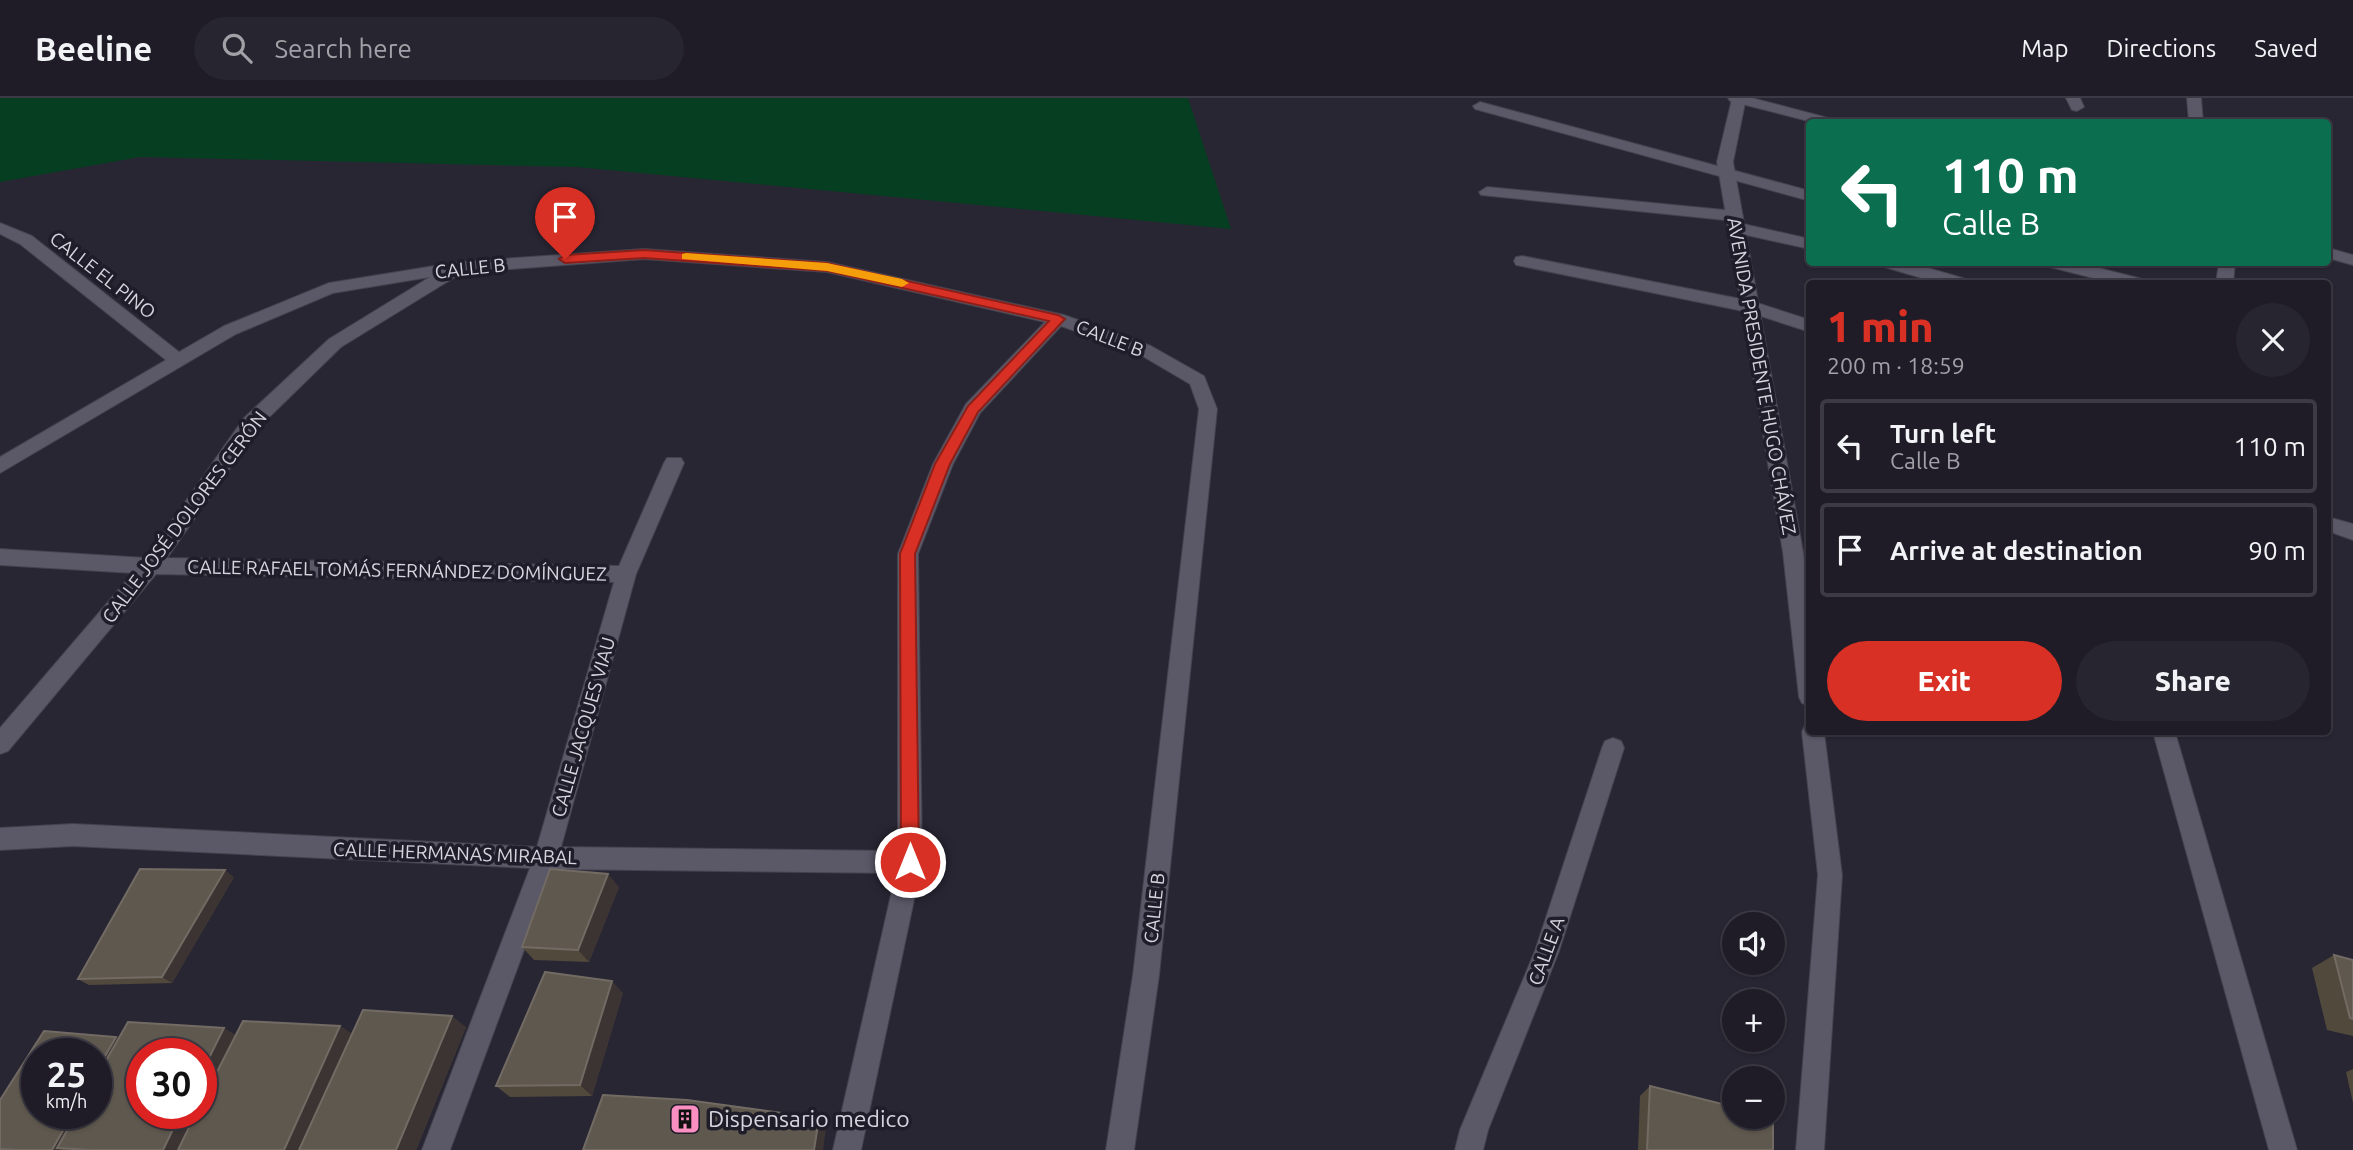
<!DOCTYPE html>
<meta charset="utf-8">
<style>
:root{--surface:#1f1c27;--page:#27252f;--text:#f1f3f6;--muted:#a1a1a7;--line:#3c3a44;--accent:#d93025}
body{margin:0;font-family:Ubuntu,sans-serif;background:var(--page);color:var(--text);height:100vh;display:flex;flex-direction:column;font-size:26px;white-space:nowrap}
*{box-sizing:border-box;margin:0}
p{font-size:23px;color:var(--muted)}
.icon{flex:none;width:38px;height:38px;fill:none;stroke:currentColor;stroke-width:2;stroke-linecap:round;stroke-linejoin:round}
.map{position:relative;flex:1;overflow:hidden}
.panel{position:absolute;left:1806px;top:182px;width:525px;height:455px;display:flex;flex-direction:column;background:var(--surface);border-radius:7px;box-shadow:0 2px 5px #0004,0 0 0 2px var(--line)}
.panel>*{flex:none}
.guide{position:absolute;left:1806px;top:21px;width:525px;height:147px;border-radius:7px;box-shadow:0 2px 5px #0004,0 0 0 2px var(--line);background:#0b6e4f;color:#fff;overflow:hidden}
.buttons{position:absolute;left:1722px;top:814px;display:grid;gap:14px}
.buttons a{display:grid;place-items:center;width:63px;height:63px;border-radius:50%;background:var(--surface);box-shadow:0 2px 5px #0004,0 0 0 2px var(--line);font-size:35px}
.speed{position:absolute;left:21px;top:940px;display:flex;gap:14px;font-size:35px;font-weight:700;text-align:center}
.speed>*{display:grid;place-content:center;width:91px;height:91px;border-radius:50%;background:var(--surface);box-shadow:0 2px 5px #0004,0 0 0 2px var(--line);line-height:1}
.speed small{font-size:18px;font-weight:400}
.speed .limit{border:10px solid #d22;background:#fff;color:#111}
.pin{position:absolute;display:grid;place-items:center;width:60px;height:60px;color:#fff;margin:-72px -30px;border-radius:50% 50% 50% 0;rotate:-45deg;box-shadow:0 0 7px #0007}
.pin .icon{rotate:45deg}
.me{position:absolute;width:77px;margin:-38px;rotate:0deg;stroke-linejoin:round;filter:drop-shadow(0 0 5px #0008)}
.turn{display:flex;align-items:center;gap:24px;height:147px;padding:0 21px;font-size:32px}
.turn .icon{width:91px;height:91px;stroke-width:2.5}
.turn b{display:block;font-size:49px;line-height:60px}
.round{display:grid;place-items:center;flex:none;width:74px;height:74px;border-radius:37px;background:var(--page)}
.headline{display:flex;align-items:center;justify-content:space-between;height:119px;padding:0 21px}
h1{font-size:42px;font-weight:800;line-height:52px;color:var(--accent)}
.cta{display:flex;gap:14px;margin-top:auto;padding:14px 21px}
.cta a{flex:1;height:80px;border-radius:42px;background:var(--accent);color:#fff;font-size:28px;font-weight:800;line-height:80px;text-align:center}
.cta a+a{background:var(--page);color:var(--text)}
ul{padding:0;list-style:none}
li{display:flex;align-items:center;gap:21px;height:94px;margin:0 14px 10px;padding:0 7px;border:4px solid var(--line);border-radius:7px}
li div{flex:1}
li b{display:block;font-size:26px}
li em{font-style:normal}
header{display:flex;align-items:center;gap:42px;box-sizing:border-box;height:98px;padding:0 35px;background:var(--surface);border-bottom:2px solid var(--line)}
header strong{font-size:33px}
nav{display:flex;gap:38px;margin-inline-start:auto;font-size:24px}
.search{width:490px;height:63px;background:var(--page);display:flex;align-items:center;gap:18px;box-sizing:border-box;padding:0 24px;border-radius:38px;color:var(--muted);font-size:26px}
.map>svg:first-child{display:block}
.green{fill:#053e20}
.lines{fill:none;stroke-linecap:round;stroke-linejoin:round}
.street-casing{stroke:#45424e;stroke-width:2}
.secondary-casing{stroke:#45424e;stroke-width:2}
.street{fill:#5b5868;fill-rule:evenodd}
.secondary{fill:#5b5868;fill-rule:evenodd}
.wall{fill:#51493c}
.shaded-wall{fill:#3b3432}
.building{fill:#5f584e;stroke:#726b64;stroke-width:2}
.route{fill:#d93025;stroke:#8d1f18;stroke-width:2}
.slow{fill:#f59e0b}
.labels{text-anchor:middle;stroke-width:7;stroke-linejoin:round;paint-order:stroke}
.street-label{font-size:19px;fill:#d6d5de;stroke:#1f1d2a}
.near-poi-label{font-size:23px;fill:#d6d5de;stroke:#1f1d2a;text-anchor:start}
</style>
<header>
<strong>Beeline</strong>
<div class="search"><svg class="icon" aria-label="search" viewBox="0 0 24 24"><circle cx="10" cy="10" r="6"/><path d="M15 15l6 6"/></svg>Search here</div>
<nav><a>Map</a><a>Directions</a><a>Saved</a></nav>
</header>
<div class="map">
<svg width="2353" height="1052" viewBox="0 0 2353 1052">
<rect width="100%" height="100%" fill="#292634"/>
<path class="green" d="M0,0H1188L1231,131L577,69L140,59L0,84Z"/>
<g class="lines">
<g class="street-casing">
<path id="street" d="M1728,0H1752L1832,21L1834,24H1812L1730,3Z
M2066,0H2080L2084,9L2077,13L2072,12Z
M2187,0H2201L2203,24H2189Z
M1480,4L1810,93V103L1475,11L1473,8Z
M1487,89L1735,113L1743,118L1735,123L1481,97L1479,94Z
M0,125L32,138L179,254L224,228L329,185L459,164L644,151L827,164L1064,217L1151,248L1204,278L1217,311L1159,877L1134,1052H1106L1133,877L1199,311L1190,286L1139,256L1061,228L980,315L953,366L918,456L922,764L861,1052H833L896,775L554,771L450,1052H422L530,770L73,748L0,752V730L73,726L537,749L614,484L156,476L8,653L0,656V630L133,475L0,467V451L146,460L244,320L329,241L430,179L333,195L236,236L0,375V359L166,262L20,146L0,136ZM644,161L827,174L1045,224L966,306L933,366L898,456V753L561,749L636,476L684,365L681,360H667L664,365L619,468L167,460L258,330L341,249L455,179L457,175Z
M1739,125L1810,141V151L1733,134L1731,130L1733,126Z
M2328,150L2353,157V167L2328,160Z
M1522,158L1751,203L1810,222V234L1748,214L1516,167L1514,163L1516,159Z
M1879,164H1908L1969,182L1971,186H1942L1881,168Z
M2044,164H2075L2146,182L2148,186H2117L2046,168Z
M2219,164H2235L2233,186H2216Z
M2328,419L2353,426V442L2328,433Z
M2153,634H2175L2297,1052H2269Z
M1613,640L1621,643L1624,650L1559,853L1488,1032L1483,1052H1455L1460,1032L1535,853L1602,650L1605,643Z"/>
</g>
<g class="secondary-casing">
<path id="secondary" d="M1746,0L1733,64L1803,454L1810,506V608L1802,605L1799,599L1783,454L1717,64L1732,1Z
M1810,626V634H1824L1842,777L1824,1052H1796L1818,777L1802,634L1805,627Z"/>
</g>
<use href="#street" class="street"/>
<use href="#secondary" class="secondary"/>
</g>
<path class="wall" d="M234,779L172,885L89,887L78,881Z
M619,789L589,864L534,862L522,849Z
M2334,857L2353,862V938L2327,932L2312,870Z
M623,895L592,998L510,999L496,988Z
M340,928L352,936L466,929L416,1052H0V1002L116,939L119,940L236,937Z
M2353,971V1005L2346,974Z
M1650,988L1773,1052H1638L1640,998Z"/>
<path class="shaded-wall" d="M225,772L234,779L172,885L162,879Z
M608,776L619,789L589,864L578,852Z
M612,883L623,895L592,998L580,987Z
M452,918L466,929L416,1052H396Z
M340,928L357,939L306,1052H284Z
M224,930L251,946L199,1052H163L181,1015H201V976Z
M116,939L137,950L81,1051L57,1050L63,1052H52L73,1015H96V974Z
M819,1020L826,1030L823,1052H814Z"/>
<path class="building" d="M140,771L225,772L162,879L78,881Z
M550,771L608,776L578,852L522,849Z
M2334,857L2353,862V921L2350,920Z
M545,874L612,883L580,987L496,988Z
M363,912L452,918L396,1052H299Z
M243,923L340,928L284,1052H178L196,1015H201V1005Z
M128,924L224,930L201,976V956H142V1015H181L163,1052H90L57,1050L77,1015H96V980Z
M44,933L116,939L96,974V956H37V1015H73L52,1052H17L0,1051V1002Z
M1650,988L1734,1009V1018L1773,1019V1052H1647Z
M603,997L687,1002L819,1020L814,1052H583Z"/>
<path class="route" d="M644,152L827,165L1058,217L1065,221L978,314L950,366L915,456L919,764L916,769L910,772L903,769L901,764L900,456L935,366L968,308L1049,223L827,173L644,160L565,165L559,161L565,157Z"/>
<path class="slow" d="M686,155L827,165L902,181L909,185L902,189L827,173L682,161V156Z"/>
<defs>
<g id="building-square" transform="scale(1.575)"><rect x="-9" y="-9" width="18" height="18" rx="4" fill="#fc8fc1" stroke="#1f1d2a"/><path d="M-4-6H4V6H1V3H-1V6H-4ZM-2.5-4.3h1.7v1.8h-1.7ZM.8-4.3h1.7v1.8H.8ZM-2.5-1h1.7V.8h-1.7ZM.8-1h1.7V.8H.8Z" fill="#111"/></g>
</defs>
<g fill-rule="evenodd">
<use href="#building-square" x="685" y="1021"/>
</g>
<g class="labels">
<g class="street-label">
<text transform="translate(470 170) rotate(-6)" y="7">CALLE B</text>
<text transform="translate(103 177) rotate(38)" y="7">CALLE EL PINO</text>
<text transform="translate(1110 240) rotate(21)" y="7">CALLE B</text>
<text transform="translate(1762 278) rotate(80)" y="7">AVENIDA PRESIDENTE HUGO CHÁVEZ</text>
<text transform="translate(184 419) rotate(-53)" y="7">CALLE JOSÉ DOLORES CERÓN</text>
<text transform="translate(397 472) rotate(1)" y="7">CALLE RAFAEL TOMÁS FERNÁNDEZ DOMÍNGUEZ</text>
<text transform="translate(583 629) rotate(-74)" y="7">CALLE JACQUES VIAU</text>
<text transform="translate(455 755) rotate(2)" y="7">CALLE HERMANAS MIRABAL</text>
<text transform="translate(1154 810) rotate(-84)" y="7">CALLE B</text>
<text transform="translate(1546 853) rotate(-70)" y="7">CALLE A</text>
</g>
<g class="near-poi-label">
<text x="708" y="1029">Dispensario medico</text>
</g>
</g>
</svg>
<div class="buttons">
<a><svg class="icon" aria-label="sound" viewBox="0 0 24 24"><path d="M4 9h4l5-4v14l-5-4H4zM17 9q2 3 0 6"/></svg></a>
<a>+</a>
<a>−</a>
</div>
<div class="speed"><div>25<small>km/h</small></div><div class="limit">30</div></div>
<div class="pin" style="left:565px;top:161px;background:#d93025"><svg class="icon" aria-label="arrive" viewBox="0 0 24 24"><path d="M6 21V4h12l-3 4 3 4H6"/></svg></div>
<svg class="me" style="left:910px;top:764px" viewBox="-20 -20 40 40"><circle r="17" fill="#d93025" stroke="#fff" stroke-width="3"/><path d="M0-11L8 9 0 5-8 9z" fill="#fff"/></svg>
<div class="guide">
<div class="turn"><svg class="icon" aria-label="left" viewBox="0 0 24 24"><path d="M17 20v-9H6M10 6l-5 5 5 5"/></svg><div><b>110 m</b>Calle B</div></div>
</div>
<section class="panel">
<div class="headline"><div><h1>1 min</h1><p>200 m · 18:59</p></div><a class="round"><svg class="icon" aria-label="close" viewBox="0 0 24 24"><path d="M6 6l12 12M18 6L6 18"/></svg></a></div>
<ul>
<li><svg class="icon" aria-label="left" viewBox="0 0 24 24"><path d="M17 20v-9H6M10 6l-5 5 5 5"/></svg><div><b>Turn left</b><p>Calle B</p></div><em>110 m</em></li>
<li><svg class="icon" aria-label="arrive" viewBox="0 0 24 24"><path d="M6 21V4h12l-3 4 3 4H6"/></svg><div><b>Arrive at destination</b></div><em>90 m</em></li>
</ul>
<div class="cta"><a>Exit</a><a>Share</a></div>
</section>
</div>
